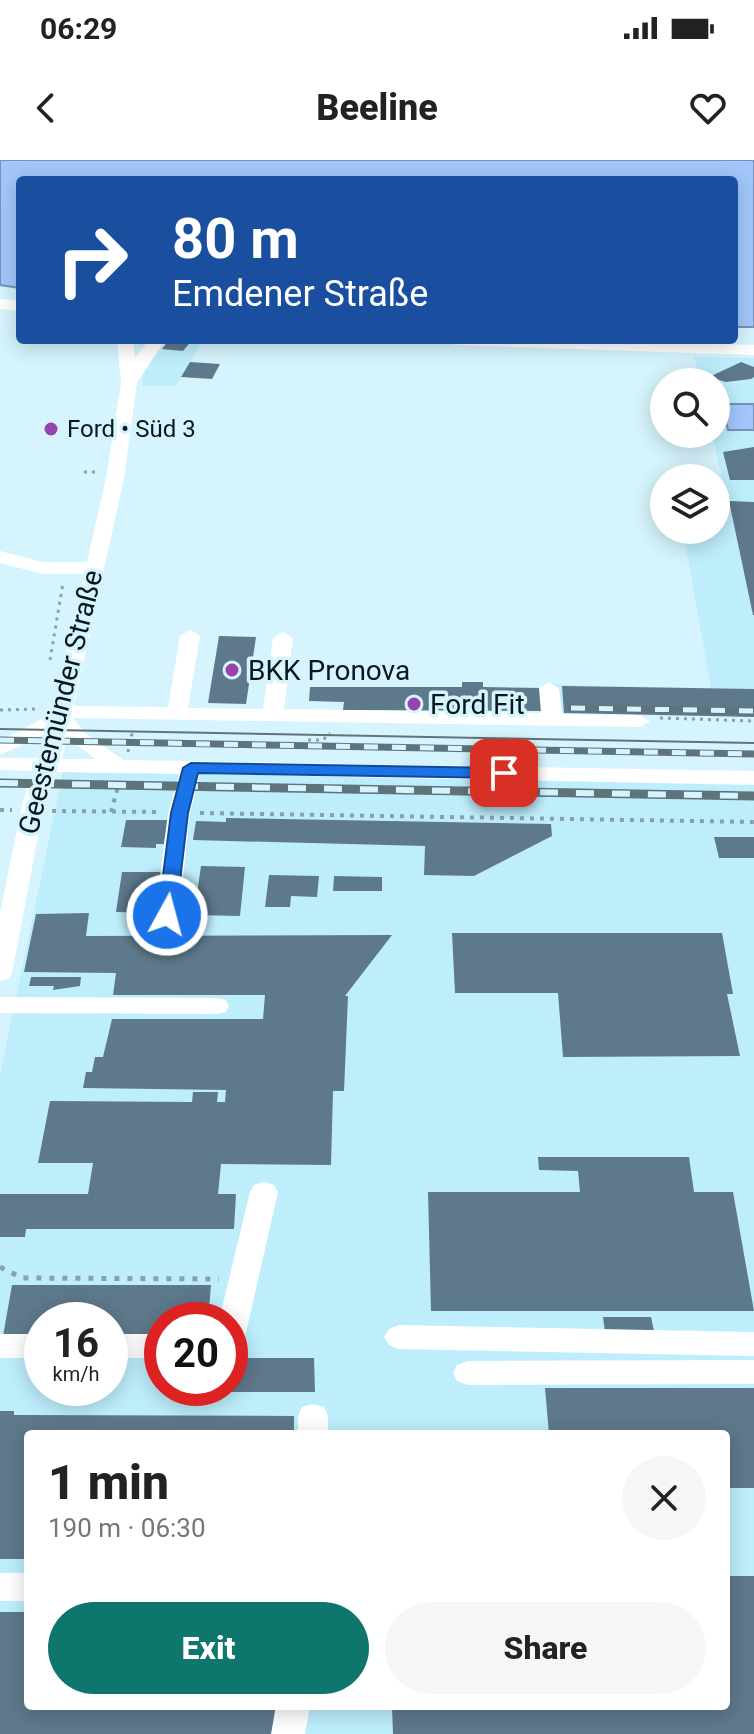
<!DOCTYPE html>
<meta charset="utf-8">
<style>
:root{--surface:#fff;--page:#f6f6f6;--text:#222;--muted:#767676;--accent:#0f766e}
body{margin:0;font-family:Roboto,sans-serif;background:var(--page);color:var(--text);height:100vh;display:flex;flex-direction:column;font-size:30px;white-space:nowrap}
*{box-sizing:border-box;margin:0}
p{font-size:26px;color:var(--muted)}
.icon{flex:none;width:44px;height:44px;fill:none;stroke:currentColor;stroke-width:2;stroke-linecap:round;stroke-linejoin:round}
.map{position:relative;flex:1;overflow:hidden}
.sheet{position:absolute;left:24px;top:1270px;width:706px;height:280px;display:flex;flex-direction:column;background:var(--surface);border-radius:8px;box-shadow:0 4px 20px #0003}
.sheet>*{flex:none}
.guide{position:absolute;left:16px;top:16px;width:722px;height:168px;border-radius:8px;box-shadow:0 4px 20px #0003;background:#1a4fa0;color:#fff;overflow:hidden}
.controls{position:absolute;left:650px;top:208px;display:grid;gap:16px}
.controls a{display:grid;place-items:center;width:80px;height:80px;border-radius:50%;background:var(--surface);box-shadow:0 4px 20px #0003;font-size:40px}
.speed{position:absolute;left:24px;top:1142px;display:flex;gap:16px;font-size:40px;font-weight:700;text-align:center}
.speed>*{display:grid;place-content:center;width:104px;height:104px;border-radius:50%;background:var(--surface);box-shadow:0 4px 20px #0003;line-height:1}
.speed small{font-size:20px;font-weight:400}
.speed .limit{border:12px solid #d22;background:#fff;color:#111}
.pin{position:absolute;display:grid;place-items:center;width:68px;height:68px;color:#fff;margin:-34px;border-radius:16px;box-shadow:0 4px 12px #0006}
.me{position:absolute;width:88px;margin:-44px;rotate:7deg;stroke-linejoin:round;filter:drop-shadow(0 0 6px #0008)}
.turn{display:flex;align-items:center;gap:28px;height:168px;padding:0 24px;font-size:36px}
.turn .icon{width:104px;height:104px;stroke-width:2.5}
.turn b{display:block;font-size:56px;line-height:68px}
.round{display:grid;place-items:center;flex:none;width:84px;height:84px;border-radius:42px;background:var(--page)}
.head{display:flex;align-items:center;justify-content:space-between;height:136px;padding:0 24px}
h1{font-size:48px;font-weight:800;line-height:60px}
.primary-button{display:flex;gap:16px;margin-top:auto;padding:16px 24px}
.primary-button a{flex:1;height:92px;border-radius:48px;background:var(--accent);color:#fff;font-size:32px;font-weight:800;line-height:92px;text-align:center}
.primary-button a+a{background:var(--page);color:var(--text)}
.status{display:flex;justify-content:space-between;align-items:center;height:56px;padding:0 40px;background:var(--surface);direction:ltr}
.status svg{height:22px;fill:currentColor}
header{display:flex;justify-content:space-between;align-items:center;height:104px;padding:0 24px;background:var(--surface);font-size:36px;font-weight:800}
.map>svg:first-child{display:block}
.built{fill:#beeefc;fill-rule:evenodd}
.water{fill:#a3c7fc;stroke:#7592b9;stroke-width:2}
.building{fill:#5e798c}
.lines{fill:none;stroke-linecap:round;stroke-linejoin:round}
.path-far2{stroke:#89a1a8;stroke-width:3;stroke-dasharray:3 5;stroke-linecap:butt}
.path-far1{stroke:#89a1a8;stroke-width:4;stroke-dasharray:4 6;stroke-linecap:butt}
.path{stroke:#89a1a8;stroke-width:5;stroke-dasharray:5 8;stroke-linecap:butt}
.minor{fill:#fff;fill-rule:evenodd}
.tram{stroke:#5e747a;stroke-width:2}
.rail-far1-casing{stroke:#5e747a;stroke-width:7}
.rail-casing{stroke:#5e747a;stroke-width:9}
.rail-far1{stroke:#d6f4fd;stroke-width:5;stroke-dasharray:14;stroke-linecap:butt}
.rail{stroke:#d6f4fd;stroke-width:6;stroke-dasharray:18;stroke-linecap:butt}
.route{fill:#1a73e8;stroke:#114b97;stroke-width:2}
.poi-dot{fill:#9742af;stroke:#d6f4fd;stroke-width:3}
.labels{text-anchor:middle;stroke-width:7;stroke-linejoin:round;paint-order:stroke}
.far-poi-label{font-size:24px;fill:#09181c;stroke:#d6f4fd;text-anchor:start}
.poi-label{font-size:28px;fill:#09181c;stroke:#d6f4fd;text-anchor:start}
.street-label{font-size:28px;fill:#09181c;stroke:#d6f4fd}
</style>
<div class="status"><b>06:29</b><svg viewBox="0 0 49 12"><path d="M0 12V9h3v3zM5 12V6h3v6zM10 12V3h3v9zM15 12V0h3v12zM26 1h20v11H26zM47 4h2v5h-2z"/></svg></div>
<header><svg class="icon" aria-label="back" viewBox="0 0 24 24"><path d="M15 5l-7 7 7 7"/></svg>Beeline<svg class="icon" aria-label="heart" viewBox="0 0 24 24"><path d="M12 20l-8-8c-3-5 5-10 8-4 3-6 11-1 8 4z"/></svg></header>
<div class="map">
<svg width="754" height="1574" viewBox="0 0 754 1574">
<rect width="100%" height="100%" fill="#d6f4fd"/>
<path class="built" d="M169,180H203L176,226H142L144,208Z
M694,197L754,198V556L548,553L546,522L562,525L711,528L683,370H716V323H723L712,274H716V222H700Z
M63,612L754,619V1574H0V915ZM42,1160H110V1228H42ZM162,1160H230V1228H162ZM28,1274H726V1546H28Z"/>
<path class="water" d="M0,0H754V167H734V20H20V128L0,125Z
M722,244H754V270H728Z"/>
<path class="building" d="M169,180H192L183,191L162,189Z
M190,202L220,204L212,219L181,217Z
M741,202L754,207V217L751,219L726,222L709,217Z
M754,287V320H730L723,292Z
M729,341L754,342V455H753Z
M219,476L256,477L246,544L208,543Z
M462,522H483V527L543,528L544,551L343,550L344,542L309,541L310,527H462Z
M562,526L754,529V557L564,553Z
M226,658L551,664L552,676L474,716L424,715L425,686L193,680L196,661L226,662Z
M126,660H168L164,684H156V688L121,687Z
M714,677H754V698H719Z
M201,706L245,707L240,756L194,755Z
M122,712H163L157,753L116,752Z
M269,715L319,716L317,737L291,736L290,747H265Z
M334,716L382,717V731H333Z
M89,753L86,776L392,775L345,836H348L344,931H333L331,1005L221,1004L218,1034H236L234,1069H26L25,1077H0V1034H88L93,1003H38L50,941L192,942L193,932H218L217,942H225L226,930L83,928L86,912H92L95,897H103L112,859H263L265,835H113L116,813L24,812L36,754Z
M452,773H722L733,834H727L740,896L563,897L558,833H455Z
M31,817H81L80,826L53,830L54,826H29Z
M538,997H689L694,1032H733L754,1151H431L428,1032H580L578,1011L539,1010Z
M12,1125H211L208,1160H162V1176H110V1160H42V1176H3Z
M603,1157H651L654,1171L605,1172Z
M230,1198H314L315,1232H211L212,1228H230Z
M545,1228H754V1328H726V1274H549Z
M0,1251H14V1255L294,1256V1274H28V1399H0Z
M726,1416H754V1574H393L392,1546H726Z
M0,1452H28V1546H275L274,1574H0Z"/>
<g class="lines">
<path class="path-far2" d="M84,312H98
M50,500L63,423
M0,550L35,549
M660,558L754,561
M308,580H323L330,573
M128,592L133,569"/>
<path class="path-far1" d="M0,650H12
M52,651L160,652
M111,652L119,623
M200,653L754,662"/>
<path class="path" d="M0,1107L22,1118L219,1119"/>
<path class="minor" d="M0,139L20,141V151L0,149Z
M117,180H133L135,198L149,180H165L137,223L124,318L74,546L168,547L180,476L190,470L200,476L188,548L263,549L273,478L283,472L293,478L284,549L541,553L539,528L549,522L559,528L562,554L640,555L650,561L640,567L73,558L85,573L123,600L754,611V625L200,614L190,653L179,755L175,760H159L155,755L168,653L179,614L57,612L50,624L43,650L12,813L9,819L0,821V753L21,650L28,624L36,611L0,610V598H41L47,573L0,595V581L51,554L84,414H43L0,403V391L43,402H87L106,318L121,223ZM67,577L95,599H62Z
M447,180H596L754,185V195L455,185Z
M0,837L217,838L226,840L229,846L226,852L217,854L0,853Z
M264,1022L274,1025L278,1032L245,1177L240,1185L230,1189V1160H219L250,1032L254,1025Z
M399,1165L754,1172V1196L399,1189L389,1185L384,1177L389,1169Z
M0,1174H42V1198H0Z
M110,1174H162V1198H110Z
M754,1200V1224L468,1225L457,1221L453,1213L457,1205L468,1201Z
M313,1244L324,1247L328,1256V1274H298V1256L302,1247Z
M0,1413H28V1441H0Z
M276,1546H310L305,1574H271Z"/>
<path class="tram" d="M0,569L754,583"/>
<g class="rail-far1-casing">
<path id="rail-far1" d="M571,548L754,551
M0,580L754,594"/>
</g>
<g class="rail-casing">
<path id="rail" d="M0,623L754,636"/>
</g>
<use href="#rail-far1" class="rail-far1"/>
<use href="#rail" class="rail"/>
</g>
<path class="route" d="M191,603L504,608L512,613L504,618L198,613L188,653L176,755L167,761L158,755L171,653L183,608Z"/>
<g class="poi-dot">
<circle cx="51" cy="269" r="8"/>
<circle cx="232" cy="510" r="8"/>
<circle cx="414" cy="544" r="8"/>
</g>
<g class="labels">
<g class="far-poi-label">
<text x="67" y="277">Ford • Süd 3</text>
</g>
<g class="poi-label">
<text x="248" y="520">BKK Pronova</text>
<text x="430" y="554">Ford Fit</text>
</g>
<g class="street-label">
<text transform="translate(60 542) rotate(-76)" y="10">Geestemünder Straße</text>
</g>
</g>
</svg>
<div class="controls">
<a><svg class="icon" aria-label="search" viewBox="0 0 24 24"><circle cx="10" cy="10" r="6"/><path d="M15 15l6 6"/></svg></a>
<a><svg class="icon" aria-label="layers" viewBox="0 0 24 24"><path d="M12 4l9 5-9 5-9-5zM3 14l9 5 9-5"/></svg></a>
</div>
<div class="speed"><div>16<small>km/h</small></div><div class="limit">20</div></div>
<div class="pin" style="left:504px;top:613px;background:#d93025"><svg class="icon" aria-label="arrive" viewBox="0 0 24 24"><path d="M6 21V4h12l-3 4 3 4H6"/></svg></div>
<svg class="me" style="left:167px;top:755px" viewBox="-20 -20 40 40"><circle r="17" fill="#1a73e8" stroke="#fff" stroke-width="3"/><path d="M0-11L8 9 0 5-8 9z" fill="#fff"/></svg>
<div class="guide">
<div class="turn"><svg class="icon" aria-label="right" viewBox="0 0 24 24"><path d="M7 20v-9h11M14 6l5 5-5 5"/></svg><div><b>80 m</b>Emdener Straße</div></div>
</div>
<section class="sheet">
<div class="head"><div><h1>1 min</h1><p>190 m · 06:30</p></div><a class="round"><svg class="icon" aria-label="close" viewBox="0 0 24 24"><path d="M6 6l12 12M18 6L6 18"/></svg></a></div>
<div class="primary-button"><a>Exit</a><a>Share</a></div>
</section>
</div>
